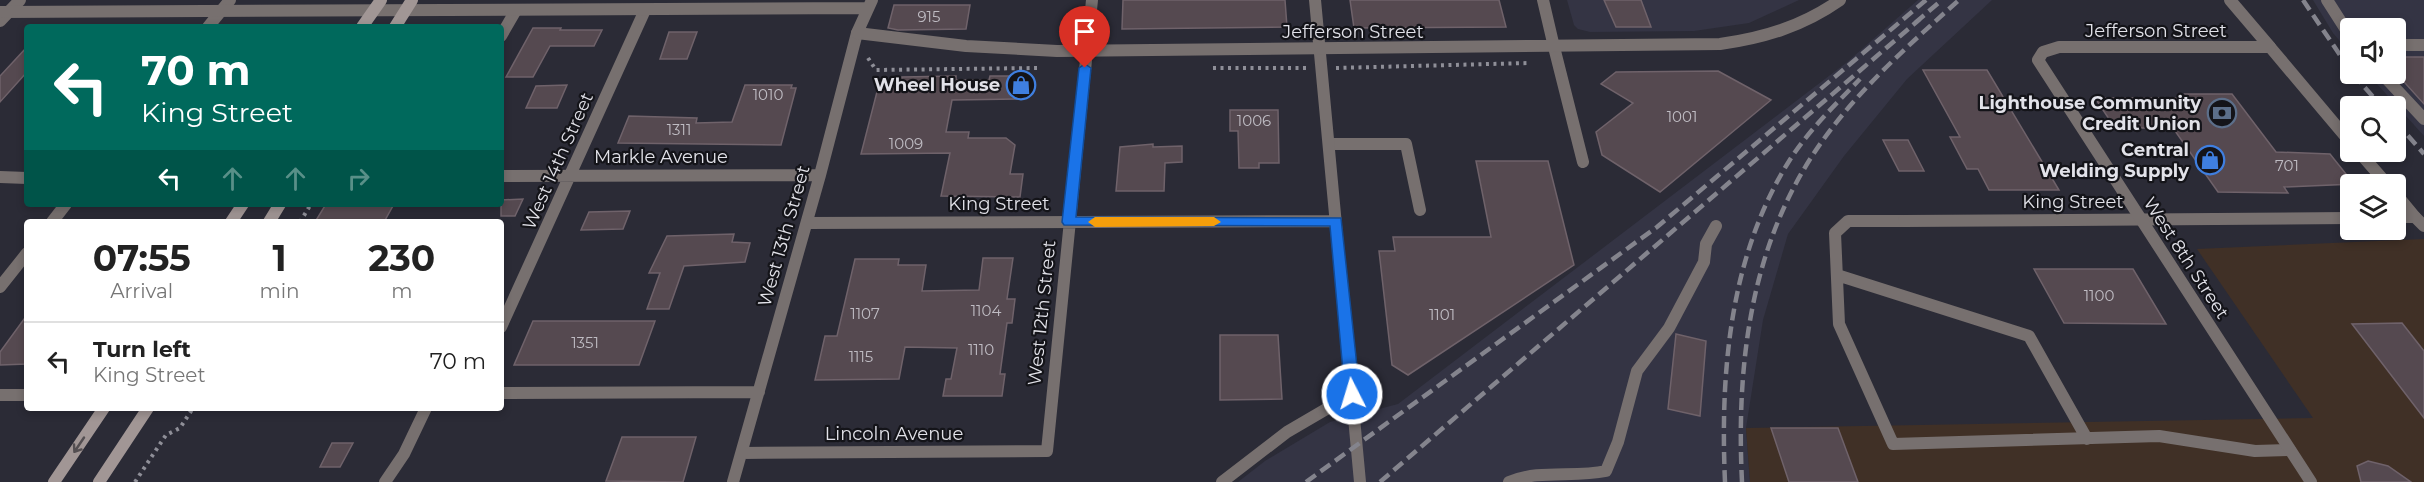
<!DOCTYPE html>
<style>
:root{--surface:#fff;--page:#f6f6f6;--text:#222;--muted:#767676;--line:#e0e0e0}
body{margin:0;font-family:Montserrat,sans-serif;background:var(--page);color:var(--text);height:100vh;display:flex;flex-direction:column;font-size:22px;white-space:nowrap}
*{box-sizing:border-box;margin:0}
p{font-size:20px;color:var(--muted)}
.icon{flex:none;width:33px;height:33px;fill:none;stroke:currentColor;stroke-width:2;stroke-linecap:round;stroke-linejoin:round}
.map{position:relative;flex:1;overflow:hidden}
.panel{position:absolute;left:24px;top:219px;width:480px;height:192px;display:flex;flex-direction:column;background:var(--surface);border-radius:6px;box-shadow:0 3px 9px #0003}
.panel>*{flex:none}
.hud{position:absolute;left:24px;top:24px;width:480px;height:183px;border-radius:6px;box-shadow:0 3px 9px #0003;background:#00695c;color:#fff;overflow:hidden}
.controls{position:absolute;left:2340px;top:18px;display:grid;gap:12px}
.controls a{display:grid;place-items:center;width:66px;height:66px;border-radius:6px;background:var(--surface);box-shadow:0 3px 9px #0003;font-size:30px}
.pin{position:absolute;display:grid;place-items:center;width:51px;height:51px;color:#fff;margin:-62px -26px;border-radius:50% 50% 50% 0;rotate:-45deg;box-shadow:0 0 6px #0007}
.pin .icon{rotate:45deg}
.me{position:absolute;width:66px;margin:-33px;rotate:355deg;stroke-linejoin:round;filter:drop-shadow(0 0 4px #0008)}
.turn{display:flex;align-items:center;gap:21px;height:126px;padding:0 18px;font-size:27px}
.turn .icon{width:78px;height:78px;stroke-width:2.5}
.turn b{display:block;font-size:42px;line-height:51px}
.lanes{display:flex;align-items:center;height:57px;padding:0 18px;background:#0003;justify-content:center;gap:30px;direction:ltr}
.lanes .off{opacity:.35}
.eta{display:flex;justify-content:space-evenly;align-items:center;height:102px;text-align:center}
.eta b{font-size:36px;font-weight:700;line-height:42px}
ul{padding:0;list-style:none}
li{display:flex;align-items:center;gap:18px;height:78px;padding:0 18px;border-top:2px solid var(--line)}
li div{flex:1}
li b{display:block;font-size:22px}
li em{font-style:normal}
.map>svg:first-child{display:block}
.built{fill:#343444}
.industrial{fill:#403026}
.building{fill:#554950;stroke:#6f626a;stroke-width:1.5}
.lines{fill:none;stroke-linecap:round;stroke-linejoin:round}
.path{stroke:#8f8f98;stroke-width:4;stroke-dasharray:3 4.5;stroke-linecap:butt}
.service{stroke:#77706f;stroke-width:12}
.minor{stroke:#77706f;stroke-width:12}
.tertiary{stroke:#77706f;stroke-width:12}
.secondary{stroke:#a19695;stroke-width:12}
.rail{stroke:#84848d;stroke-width:4.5;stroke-dasharray:12 6;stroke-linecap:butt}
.oneway{stroke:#534e51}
.route{fill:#1a73e8;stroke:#114b97;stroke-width:1.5}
.slow{fill:#f59e0b}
.labels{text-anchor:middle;stroke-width:4.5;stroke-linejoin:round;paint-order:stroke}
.number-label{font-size:15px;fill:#bfbcc3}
.street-label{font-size:18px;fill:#e2e2e9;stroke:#141419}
.poi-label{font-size:18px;font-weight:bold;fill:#e2e2e9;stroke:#141419;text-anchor:end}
</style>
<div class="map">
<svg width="2424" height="482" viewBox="0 0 2424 482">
<rect width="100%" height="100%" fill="#2b2b36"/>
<path class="built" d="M1567,0H1799L1749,23L1694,31L1590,32L1578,29L1574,25Z
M1918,0H1992L1907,79L1844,156L1788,234L1763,320L1746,428L1750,482H1238L1265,461L1330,422L1398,404L1846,63Z
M2313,0H2424V136L2368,74H2396V28H2350V53L2333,33Z"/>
<path class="industrial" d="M2424,239V482H1750L1746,428L2313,418L2197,249Z"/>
<path class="building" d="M1123,0H1285L1287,27L1122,29Z
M1350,0H1499L1506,27L1354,28Z
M1604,0H1641L1651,27H1616Z
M894,5H970L966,29L898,30L888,28Z
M533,28H561L560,30H602L594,46H550L533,77H506Z
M669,32H697L687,59H660Z
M27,47V72L0,102V76Z
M2396,57H2424V104L2396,73Z
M1923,70H1987L2059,190H1989L1978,169H1967L1950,137H1960Z
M1718,71L1771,100L1660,192L1602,155L1596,132L1633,103L1601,84L1616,72Z
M956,76V80H989L990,76H1032L1029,96H1023L1022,99L952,100L946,132H969L968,138H1006L1015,145L1010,174H1023L1020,197L941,196L950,153L861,154L879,84H902V77Z
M567,85L557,108H526L536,86Z
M745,85H792L791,88H796L781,145L618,143L629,116L697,118L696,123L732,122Z
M2185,94H2232L2276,152L2330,154L2354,184L2284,187L2288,193L2218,192L2173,128H2115L2095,98H2188Z
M1230,110H1278L1279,163H1259V168H1239L1238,131H1230Z
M1883,140H1908L1924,171H1899Z
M1153,144V147L1182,146V162L1165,163L1164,191H1116L1120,147Z
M1476,161H1548L1574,265L1408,375L1392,365L1379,251H1395L1393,237H1491Z
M523,199L515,216H501V200Z
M326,204H394L384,222H315Z
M630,211L623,229L581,230L589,212Z
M734,234L732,242L750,243L745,262L684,266L669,309H647L660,273H649L667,236Z
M983,258H1013L1007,299H1015L1012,323H1007L1000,374H1005L1002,396H943L946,379H951L957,348L905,347L899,379L815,380L825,336H837L855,259H899L898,265H926L922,291L979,290Z
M2034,269H2133L2166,324L2064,323Z
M27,315V364L0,365V352Z
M533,321H655L639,365H514Z
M2402,323L2424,351V418L2352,324Z
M1676,334L1706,341L1700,416L1668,409Z
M1220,335H1278L1282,399L1220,400Z
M1771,428H1838L1858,482H1789Z
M622,437H696L683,482L606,481Z
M332,443H353L340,467H320Z
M2368,461L2388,466L2411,482H2361L2357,466Z"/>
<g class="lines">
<path class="path" d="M868,58L876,70L1037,68
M1213,68H1307
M1336,68L1529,63
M300,222L311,204
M135,482L166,435L180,428L193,408"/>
<path class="service" d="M501,36L516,10
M1554,47L1583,162
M1329,144H1406L1420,210
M2415,217L2424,226
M1904,221H1848L1835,233L1839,324L1893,444L2159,436L2255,451L2290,450
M1837,275L2029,336L2087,439
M385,482L404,454L426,408
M1222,482L1287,432L1352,394
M1509,482C1540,469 1574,478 1606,471L1618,442L1637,371L1669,328L1704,262L1706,244L1716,226"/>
<path class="minor" d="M1315,0L1360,482
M2327,0L2350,36
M0,21L20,0
M208,27L230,0
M2396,45H2424
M2270,47L2350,142
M2382,74L2424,119
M2359,152L2387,184
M501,176L820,175
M0,177L27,178
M2396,194L2415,217
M2396,217H2415
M1904,221L2350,218
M52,222L66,204
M807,223L1336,221
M0,287L27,253
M501,327L645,10
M501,393L759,392
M0,395H27
M742,453L1047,451L1092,0
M733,482L820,175L857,33"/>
<path class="tertiary" d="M872,0L857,33L966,46L1057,51L1720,44C1764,38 1803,26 1840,0
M1543,0L1554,47
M2230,0L2270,47
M0,12L868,8
M2270,47H2059L2043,52L2038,60L2311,482"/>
<path class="secondary" d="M362,27L381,0
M395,27L412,0
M231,222L243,204
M269,222L280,204
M54,482L104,408
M99,482L148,408"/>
<path class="rail" d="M2303,0L2350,70
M1915,23L1942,0
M2353,74L2381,106
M2396,122L2424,154
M1306,482L1657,227L1926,0
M1380,482L1920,19
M1725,482C1720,370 1730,251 1793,155C1812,127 1837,103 1860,79
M1742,482C1736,362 1751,240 1823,140C1861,87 1911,43 1959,0"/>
</g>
<defs><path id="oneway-shaft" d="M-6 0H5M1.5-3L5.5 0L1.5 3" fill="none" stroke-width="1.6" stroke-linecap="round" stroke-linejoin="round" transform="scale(1.5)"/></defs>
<use class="oneway" href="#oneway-shaft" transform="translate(79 445) rotate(124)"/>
<path class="route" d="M1085,64L1091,68L1076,217L1341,218L1360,394L1357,399L1352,401L1345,394L1330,226L1064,225L1062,222L1079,68Z"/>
<path class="slow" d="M1095,217H1214L1221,222L1214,226L1095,227L1088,222Z"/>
<defs>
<g id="shop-ring" transform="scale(1.5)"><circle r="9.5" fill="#141419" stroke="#3f7fe0" stroke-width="1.5"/><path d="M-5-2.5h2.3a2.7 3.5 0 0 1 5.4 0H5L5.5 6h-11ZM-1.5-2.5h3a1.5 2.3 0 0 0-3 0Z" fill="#3f7fe0"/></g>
<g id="bank-ring" transform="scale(1.5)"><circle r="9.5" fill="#141419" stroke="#5c6f8a" stroke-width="1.5"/><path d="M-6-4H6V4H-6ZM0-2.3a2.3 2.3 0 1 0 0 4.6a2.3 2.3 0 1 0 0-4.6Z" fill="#5c6f8a"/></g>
</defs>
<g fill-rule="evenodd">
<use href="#shop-ring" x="1021" y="85"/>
<use href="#bank-ring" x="2222" y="113"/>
<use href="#shop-ring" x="2210" y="160"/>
</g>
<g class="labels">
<g class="number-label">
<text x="929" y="22">915</text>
<text x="768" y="100">1010</text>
<text x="1682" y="122">1001</text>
<text x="1254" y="126">1006</text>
<text x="679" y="135">1311</text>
<text x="906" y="149">1009</text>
<text x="2287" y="171">701</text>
<text x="2099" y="301">1100</text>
<text x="986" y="316">1104</text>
<text x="865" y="319">1107</text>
<text x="1442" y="320">1101</text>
<text x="585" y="348">1351</text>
<text x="981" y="355">1110</text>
<text x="861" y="362">1115</text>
</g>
<g class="street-label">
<text x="2156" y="37">Jefferson Street</text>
<text x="1353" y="38">Jefferson Street</text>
<text x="661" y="163">Markle Avenue</text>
<text transform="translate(558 161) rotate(-66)" y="6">West 14th Street</text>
<text x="2073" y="208">King Street</text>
<text x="999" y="210">King Street</text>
<text transform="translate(784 236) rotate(-74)" y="6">West 13th Street</text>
<text transform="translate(2186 258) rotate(57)" y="6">West 8th Street</text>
<text transform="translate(1042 313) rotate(-84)" y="6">West 12th Street</text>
<text x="894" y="440">Lincoln Avenue</text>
</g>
<g class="poi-label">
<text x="1000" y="91">Wheel House</text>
<text x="2201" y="109">Lighthouse Community<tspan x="2201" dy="21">Credit Union</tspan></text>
<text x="2189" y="156">Central<tspan x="2189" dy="21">Welding Supply</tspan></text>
</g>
</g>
</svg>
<div class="controls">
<a><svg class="icon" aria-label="sound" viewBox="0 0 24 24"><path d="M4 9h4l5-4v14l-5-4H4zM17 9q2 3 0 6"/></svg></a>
<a><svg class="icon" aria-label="search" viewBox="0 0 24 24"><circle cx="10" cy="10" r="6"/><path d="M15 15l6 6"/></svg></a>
<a><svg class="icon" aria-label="layers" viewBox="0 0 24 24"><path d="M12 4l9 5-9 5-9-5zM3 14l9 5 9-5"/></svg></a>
</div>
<div class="pin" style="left:1085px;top:68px;background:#d93025"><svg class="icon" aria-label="arrive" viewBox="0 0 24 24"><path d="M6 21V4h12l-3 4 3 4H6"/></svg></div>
<svg class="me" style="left:1352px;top:394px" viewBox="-20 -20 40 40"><circle r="17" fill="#1a73e8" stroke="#fff" stroke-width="3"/><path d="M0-11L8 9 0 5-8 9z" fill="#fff"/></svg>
<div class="hud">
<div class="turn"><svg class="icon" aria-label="left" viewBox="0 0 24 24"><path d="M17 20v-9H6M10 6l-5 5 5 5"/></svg><div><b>70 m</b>King Street</div></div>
<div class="lanes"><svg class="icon" aria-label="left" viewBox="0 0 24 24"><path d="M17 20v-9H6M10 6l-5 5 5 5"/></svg><svg class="icon off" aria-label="ahead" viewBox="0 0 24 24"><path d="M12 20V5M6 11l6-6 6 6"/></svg><svg class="icon off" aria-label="ahead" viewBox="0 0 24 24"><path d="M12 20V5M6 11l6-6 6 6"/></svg><svg class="icon off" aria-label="right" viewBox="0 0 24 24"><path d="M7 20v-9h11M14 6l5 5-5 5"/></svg></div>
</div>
<section class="panel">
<div class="eta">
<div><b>07:55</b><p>Arrival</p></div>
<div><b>1</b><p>min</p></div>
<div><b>230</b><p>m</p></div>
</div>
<ul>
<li><svg class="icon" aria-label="left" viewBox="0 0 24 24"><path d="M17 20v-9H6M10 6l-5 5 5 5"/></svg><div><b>Turn left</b><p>King Street</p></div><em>70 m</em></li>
</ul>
</section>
</div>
